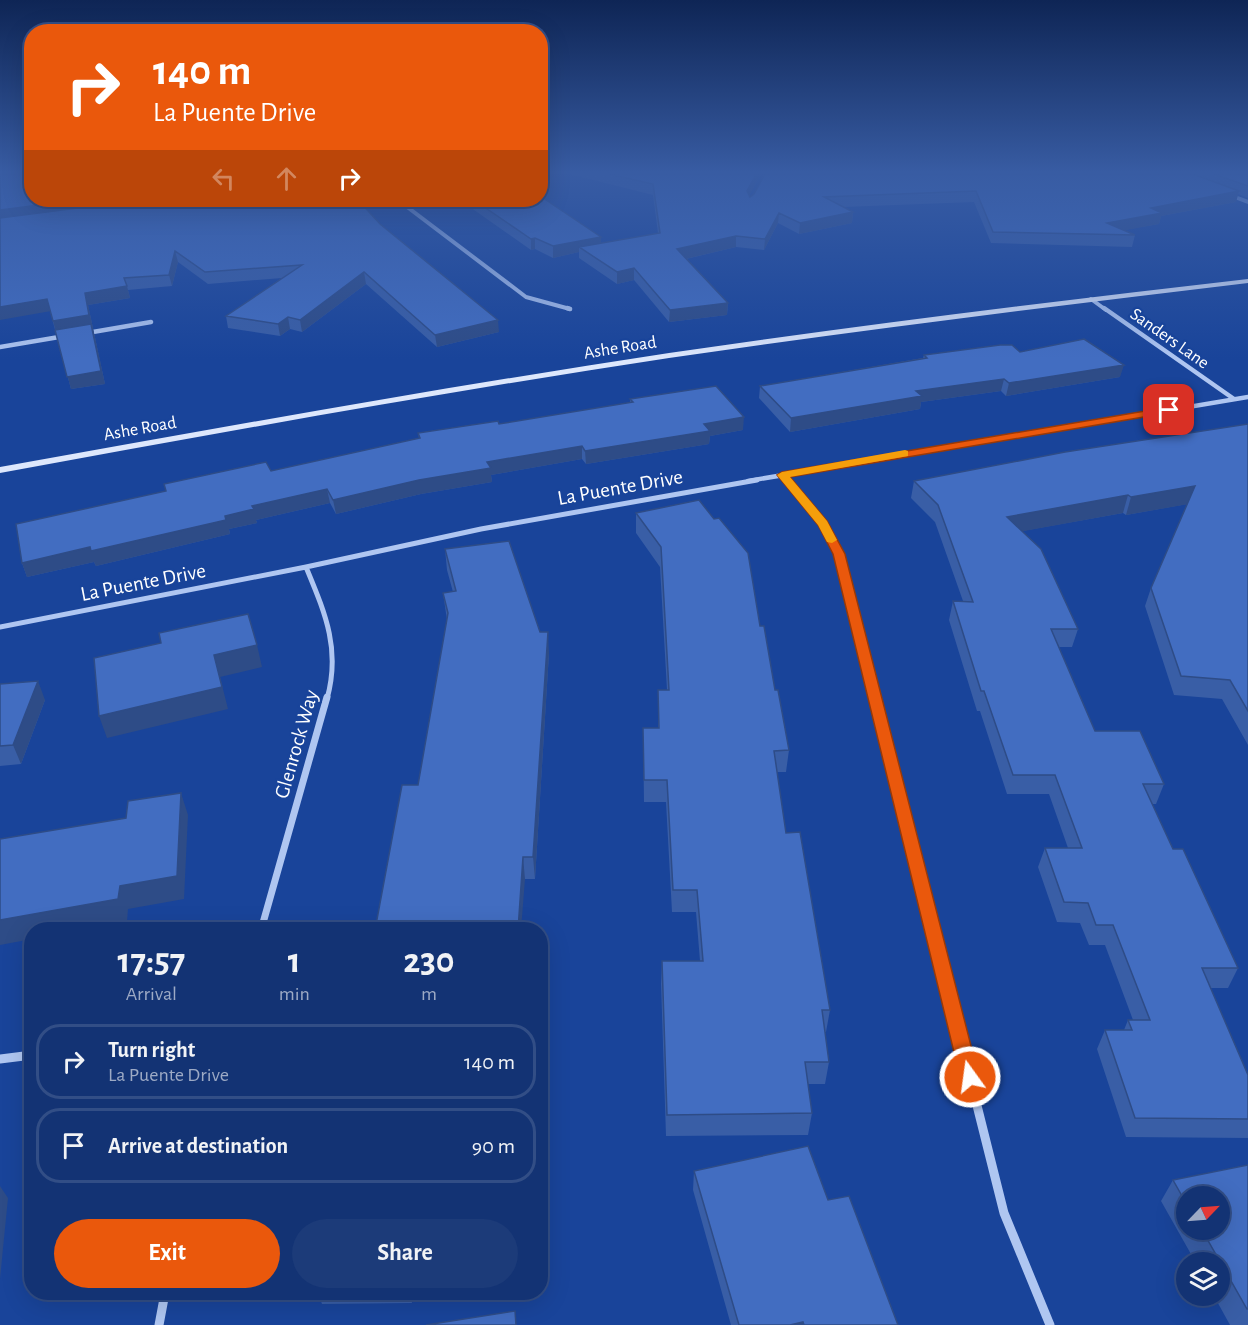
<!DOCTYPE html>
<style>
:root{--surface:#133374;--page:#1c3b79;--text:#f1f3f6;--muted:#9daac5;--line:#324e86;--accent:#ea580c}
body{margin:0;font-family:"Alegreya Sans",sans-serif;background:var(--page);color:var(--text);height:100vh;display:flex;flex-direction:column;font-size:22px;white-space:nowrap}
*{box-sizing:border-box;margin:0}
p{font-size:20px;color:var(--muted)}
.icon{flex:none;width:33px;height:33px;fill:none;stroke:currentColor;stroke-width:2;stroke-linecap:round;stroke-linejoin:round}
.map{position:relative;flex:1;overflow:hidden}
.sheet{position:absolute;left:24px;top:922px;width:524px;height:378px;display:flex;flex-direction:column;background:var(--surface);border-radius:24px;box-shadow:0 6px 24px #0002,0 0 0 2px var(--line)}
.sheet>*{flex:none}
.hud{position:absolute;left:24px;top:24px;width:524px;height:183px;border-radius:24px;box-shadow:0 6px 24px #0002,0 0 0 2px var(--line);background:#ea580c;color:#fff;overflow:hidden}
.needle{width:39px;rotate:65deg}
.fabs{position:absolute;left:1176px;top:1186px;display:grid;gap:12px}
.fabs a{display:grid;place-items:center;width:54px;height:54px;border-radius:50%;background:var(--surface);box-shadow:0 6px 24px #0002,0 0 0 2px var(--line);font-size:30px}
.pin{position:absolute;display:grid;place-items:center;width:51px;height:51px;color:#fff;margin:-26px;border-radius:12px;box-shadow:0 3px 9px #0006}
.me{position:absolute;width:66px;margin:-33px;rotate:346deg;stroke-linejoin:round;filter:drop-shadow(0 0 4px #0008)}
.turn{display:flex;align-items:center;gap:21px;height:126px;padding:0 30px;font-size:27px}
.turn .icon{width:78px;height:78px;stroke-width:2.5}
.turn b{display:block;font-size:42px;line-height:51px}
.lanes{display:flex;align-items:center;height:57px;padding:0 30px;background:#0003;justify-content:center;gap:30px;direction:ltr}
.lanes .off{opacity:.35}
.eta{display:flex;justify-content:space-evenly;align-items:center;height:102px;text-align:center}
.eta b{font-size:36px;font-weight:700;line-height:42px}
.action{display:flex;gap:12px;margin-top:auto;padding:12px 30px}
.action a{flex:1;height:69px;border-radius:36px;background:var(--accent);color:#fff;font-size:24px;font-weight:700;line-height:69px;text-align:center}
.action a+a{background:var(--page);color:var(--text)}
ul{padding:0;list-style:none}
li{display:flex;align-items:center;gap:18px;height:75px;margin:0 12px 9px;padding:0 18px;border:3px solid var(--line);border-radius:24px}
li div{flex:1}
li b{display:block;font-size:22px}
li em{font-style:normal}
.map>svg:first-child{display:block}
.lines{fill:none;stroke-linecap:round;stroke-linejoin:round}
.street-far4{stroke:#afc6f1;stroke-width:4}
.street-far3{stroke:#afc6f1;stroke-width:4.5}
.street-far2{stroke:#afc6f1;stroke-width:5}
.street-far1{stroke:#afc6f1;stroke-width:7}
.street{stroke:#afc6f1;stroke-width:9}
.secondary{fill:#dde7fc;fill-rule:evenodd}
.wall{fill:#395ea6;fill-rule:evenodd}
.shaded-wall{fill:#2e4c87}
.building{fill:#426dc1;stroke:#2e4c87;stroke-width:1.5}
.route{fill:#ea580c;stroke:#983908;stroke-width:1.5}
.slow{fill:#f59e0b}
.labels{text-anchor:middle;stroke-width:4.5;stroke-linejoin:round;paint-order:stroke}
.far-street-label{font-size:18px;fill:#fff;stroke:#19449a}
.street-label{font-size:21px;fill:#fff;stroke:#19449a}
</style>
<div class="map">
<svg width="1248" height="1325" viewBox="0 0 1248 1325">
<rect width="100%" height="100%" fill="#19449a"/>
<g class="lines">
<path class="street-far4" d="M1232,196L1248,202
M398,200L526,297L570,309
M1091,299L1106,310"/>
<path class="street-far3" d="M567,308L570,309
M1104,308L1234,399
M87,333L151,322
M0,347L65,336
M782,475L787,481
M748,481L1248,397"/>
<path class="street-far2" d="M786,480L823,524L839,554L875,699
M306,567C325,613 341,649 327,699
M0,627L306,567L481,529L757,480"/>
<path class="street-far1" d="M875,697L944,975
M261,930L327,697"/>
<path class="street" d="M944,974L1004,1213L1050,1325
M0,1059L32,1055
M159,1325L165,1293"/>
<path class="secondary" d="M1248,279V283C1055,306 862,330 669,358C445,392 223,432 0,473V467C223,427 445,387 669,353C862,325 1055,301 1248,279Z"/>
</g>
<path class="wall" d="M0,174L380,224L499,332L437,347L366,284L302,332L290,329L280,336L228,328L226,316L282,278L208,284L178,262L172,286L128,290L130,298L88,305L105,384L71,389L50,311Z
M569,174H761L749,195L750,197L754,194L765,174H1248V198L1238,194L1236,202L1161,216L1159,224L1123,230L1135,235L1132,247L991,243L974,202L843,207L853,212L852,223L799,234L778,223L764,250L736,247L686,259L728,303L727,315L669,322L634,280L617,284L579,258V252L553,258L535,249L531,250L460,200H540L601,237V243L658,233L653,195Z
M1020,352L1120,377L1006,396L1001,391L921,402L920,409L790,432L759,398L760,386L923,358L924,355Z
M630,399L743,430L710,436L709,444L586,464L582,459L491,475L492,482L421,494L336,514L330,503L256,520L257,523L229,529L230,534L96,566L94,562L27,577L22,563L166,491L164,484L271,471L419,438L418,433L499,424L630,403Z
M1248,424V745L1222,699L1174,695L1145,606L1151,588L1187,504L1126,515L1123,513L1022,531L1078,629L1072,647H1059L1095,731L1164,784L1156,804H1152L1173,849L1238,968L1228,988H1210L1248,1075V1138L1126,1137L1097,1049L1105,1030H1124L1128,1020H1133L1105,945H1089L1080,923L1057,922L1038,867L1045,848H1068L1049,794H1007L980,711H977L949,620L953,601H963L935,522L911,498L914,481Z
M636,513L760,626L789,750L786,772H777L786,833L830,1010L826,1032H825L829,1062L825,1084H808L812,1113L808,1135L666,1136L661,983L662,961H700L696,912H672L666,802H644L643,728H658V690H667L660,567L636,533Z
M445,549L540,632L549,653L535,879H525L418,785L447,620L443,593L453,592L447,570Z
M0,684L45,700L21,764L0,766Z
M1248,1165V1325H1230L1214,1296H1220V1263H1196L1161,1201L1173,1180ZM1186,1197L1220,1230H1186Z
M694,1171L828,1200L898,1325H731L693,1190Z
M318,1293H413L412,1303L322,1304Z"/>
<path class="shaded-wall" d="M756,174H761L746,201L747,191Z
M1239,191L1236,202L1161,216L1159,224L1105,234L1107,223L1151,208Z
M78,200H158L0,221V210Z
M853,212L852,223L799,234L800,223Z
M779,213L778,223L764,250L765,239Z
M736,236V247L677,261V249Z
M601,237V248L579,247V252L553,258V246Z
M535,238V249L531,250V239Z
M175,251L178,262L172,286L169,275Z
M634,268V280L617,284V272Z
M364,272L366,284L302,332L300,320Z
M127,286L130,298L88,305L105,384L71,389L53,321L85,293Z
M47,299L51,311L0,320V307Z
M728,303L727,315L669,322L670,310Z
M288,317L290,329L280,336L278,324Z
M498,320L499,332L437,347L435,335Z
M1124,365L1120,377L1006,396L1009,383Z
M1004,379L1001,391L921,402L920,409L790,432L791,418L916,391Z
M744,417L743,430L710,436L709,444L586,464L585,451L704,424Z
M582,446V459L491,475L492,482L421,494L336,514L333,500L487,462Z
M1195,486L1189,504L1126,515L1131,497Z
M327,489L330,503L256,520L257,523L229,529L230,534L96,566L94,562L27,577L22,563L225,516L252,506Z
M1128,495L1123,513L1003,535L1007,517Z
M548,632L549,653L535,879L533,857Z
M257,645L262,667L220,677L228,709L107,738L99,716L214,655Z
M38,681L45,700L21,764L13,745Z
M181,793L188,815L184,899L128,909L127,922L82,930H32V939L0,945V920L120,886Z
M523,857L525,879L521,930H518Z
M0,1186L8,1198L0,1279Z
M409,1293H413L412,1303Z
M803,1322V1325H790Z"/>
<path class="building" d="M0,174H32V200H78L0,210Z
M609,174H756L747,191L750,197L754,194L765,174H1193L1239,191L1151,208L1162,213L1107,223L1135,235L993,232L976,191L824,197L853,212L800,223L779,213L765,239L736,236L677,249L728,303L670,310L634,268L617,272L579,247L660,233L653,184Z
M1214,174H1248V186Z
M540,196L601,237L553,246L535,238L531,239L474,200H540Z
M140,200H358L380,224L498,320L435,335L364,272L300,320L288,317L278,324L226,316L302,265L205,272L175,251L169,275L124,278L127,286L85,293L89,315L53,321L47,299L0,307V218Z
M91,324L101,371L67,377L55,330Z
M1084,339L1124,365L1009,383L1004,379L916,391L922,396L791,418L760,386L927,358L924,355L1000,345H1012L1020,352Z
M716,386L744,417L704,424L710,431L585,451L582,446L487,462L491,468L419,480L333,500L327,489L252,506L254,509L225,516L226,520L91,551L90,547L22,563L16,524L166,491L164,484L266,462L271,471L420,438L418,433L498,421L499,424L633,402L630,399Z
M1248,424V711L1230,680L1181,676L1151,588L1195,486L1131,497L1128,495L1007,517L1041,549L1078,629H1051L1095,731H1140L1164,784H1143L1173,849H1183L1238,968H1202L1248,1075V1119L1135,1118L1105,1030H1132L1128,1020H1150L1113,925H1096L1088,903L1064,902L1045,848H1082L1055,775H1013L984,691H981L953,601L973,602L938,505L914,481L1065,452Z
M699,500L714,519L719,518L748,553L760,626H764L775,690H778L789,750L774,751L786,833L800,832L830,1010H822L829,1062H805L812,1113L667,1115L662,961H703L697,890H673L667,780H644L643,728H659L658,690H669L661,547L636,513Z
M509,541L540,632H548L533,857H523L518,930H375L402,785H418L448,613L443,593L456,591L445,549Z
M248,614L257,645L214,655L222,687L99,716L94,658L161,643L159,633Z
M38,681L13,745L0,746V684Z
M181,793L177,876L120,886L118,899L0,920V839L126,818L128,801Z
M808,1146L828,1200L849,1196L898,1325H804L803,1322L790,1325H739L694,1171Z
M1248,1165V1309H1247L1202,1230H1220V1197H1186V1203L1173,1180Z
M515,1311L516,1325H426Z"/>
<linearGradient id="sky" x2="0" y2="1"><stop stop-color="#0e2555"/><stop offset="0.48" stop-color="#385ca3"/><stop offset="1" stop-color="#385ca3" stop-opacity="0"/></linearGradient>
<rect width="1248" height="359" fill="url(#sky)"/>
<path class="route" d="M1169,407L1173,408V412L790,477L827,521L845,554L979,1077L977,1083L970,1085L963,1083L960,1077L833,554L818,525L777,475L782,472Z"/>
<path class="slow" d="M905,450L908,451V456L790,477L827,521L837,540L832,543L827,542L818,525L777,475L782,472Z"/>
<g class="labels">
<g class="far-street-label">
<text transform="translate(1170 338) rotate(35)" y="6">Sanders Lane</text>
<text transform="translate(620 347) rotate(-9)" y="6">Ashe Road</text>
<text transform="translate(140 428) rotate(-10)" y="6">Ashe Road</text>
</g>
<g class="street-label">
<text transform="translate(620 487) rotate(-10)" y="7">La Puente Drive</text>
<text transform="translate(143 582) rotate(-11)" y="7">La Puente Drive</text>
<text transform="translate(296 744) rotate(-74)" y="7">Glenrock Way</text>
</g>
</g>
</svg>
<div class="fabs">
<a><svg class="needle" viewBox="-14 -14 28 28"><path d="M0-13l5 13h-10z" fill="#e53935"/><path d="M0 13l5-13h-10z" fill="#9daac5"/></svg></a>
<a><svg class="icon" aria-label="layers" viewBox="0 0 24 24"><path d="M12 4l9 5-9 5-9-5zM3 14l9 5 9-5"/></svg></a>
</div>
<div class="pin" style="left:1169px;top:410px;background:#d93025"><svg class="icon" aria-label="arrive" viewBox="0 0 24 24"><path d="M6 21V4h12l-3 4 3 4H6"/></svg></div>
<svg class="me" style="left:970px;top:1077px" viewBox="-20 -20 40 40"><circle r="17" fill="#ea580c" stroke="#fff" stroke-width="3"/><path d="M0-11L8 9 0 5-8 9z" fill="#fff"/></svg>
<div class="hud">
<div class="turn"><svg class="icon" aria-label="right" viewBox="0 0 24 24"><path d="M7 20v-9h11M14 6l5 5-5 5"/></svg><div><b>140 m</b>La Puente Drive</div></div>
<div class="lanes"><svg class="icon off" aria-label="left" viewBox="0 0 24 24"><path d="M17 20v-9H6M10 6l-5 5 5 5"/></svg><svg class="icon off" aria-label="ahead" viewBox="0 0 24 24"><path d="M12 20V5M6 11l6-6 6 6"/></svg><svg class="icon" aria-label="right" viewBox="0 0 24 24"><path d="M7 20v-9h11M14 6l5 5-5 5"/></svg></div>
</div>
<section class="sheet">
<div class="eta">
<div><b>17:57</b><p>Arrival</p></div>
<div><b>1</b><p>min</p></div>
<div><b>230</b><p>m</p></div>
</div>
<ul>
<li><svg class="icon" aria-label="right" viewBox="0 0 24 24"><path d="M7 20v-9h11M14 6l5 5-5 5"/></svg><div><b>Turn right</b><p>La Puente Drive</p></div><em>140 m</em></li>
<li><svg class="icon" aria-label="arrive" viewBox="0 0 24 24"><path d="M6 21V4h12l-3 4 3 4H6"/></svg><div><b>Arrive at destination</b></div><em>90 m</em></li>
</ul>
<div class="action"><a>Exit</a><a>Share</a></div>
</section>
</div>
